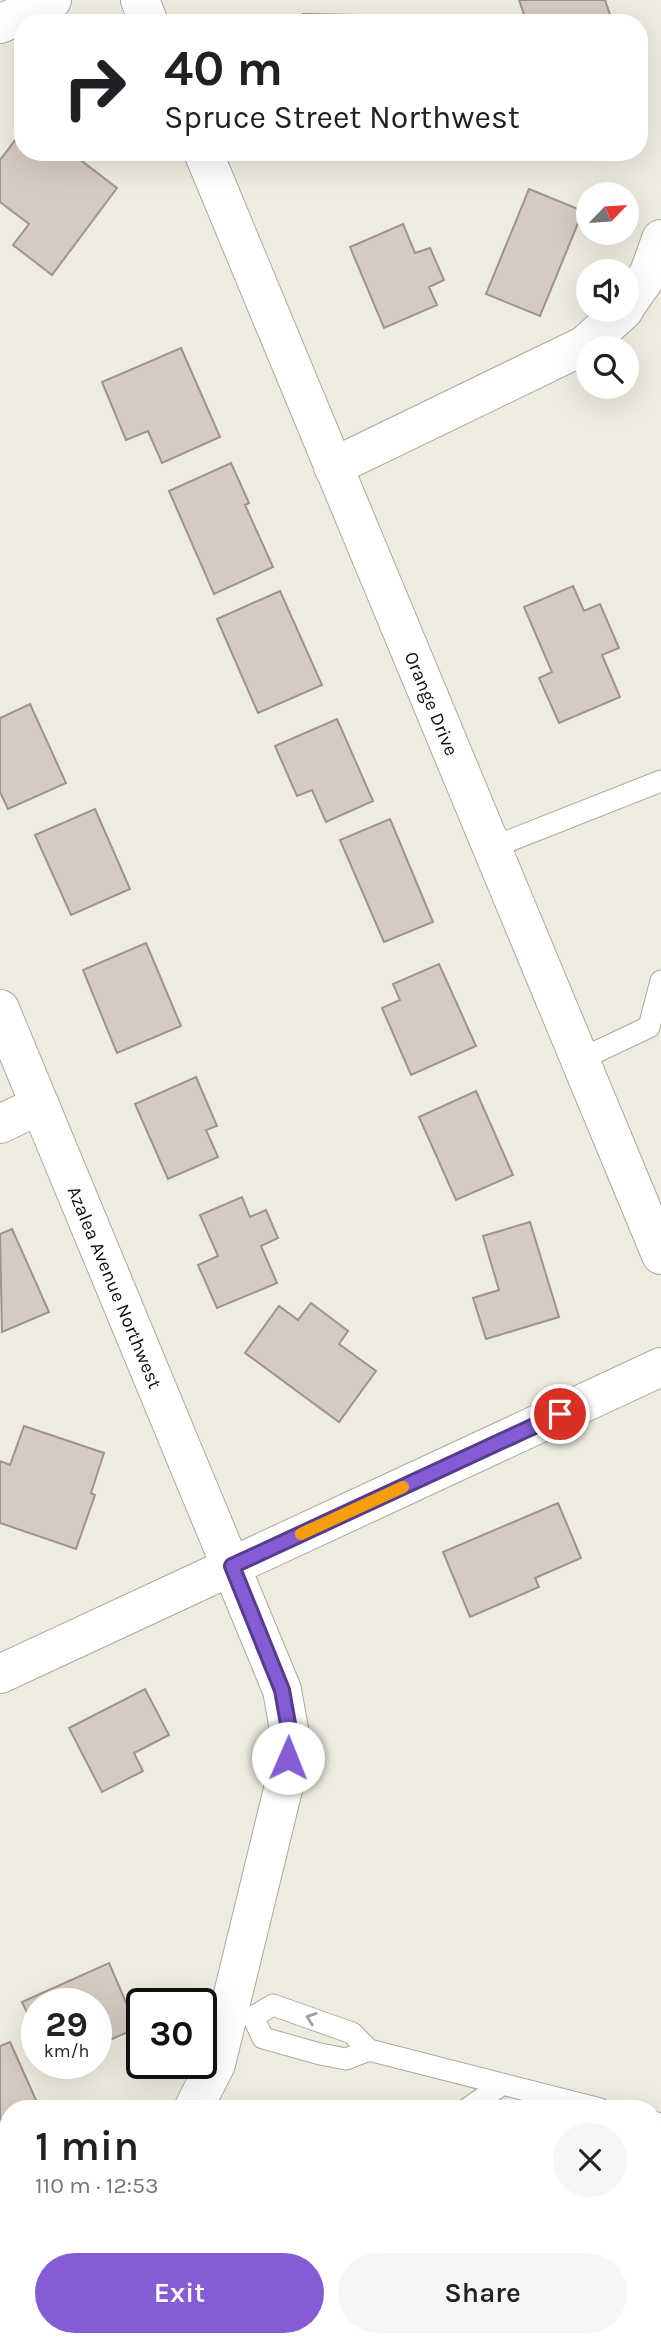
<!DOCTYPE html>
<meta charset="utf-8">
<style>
:root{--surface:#fff;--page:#f6f6f6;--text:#202124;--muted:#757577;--accent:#845cd6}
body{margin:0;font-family:Karla,sans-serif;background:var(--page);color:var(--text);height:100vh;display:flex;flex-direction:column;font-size:26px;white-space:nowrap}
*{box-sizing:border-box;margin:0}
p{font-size:23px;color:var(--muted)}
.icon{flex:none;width:38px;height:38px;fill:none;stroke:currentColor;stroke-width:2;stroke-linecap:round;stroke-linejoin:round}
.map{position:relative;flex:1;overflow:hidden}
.drawer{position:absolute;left:0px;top:2100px;width:662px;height:247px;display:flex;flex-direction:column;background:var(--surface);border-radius:28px 28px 0 0;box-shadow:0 7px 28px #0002}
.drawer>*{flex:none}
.top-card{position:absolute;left:14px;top:14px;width:634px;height:147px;border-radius:28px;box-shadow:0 7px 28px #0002;background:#fff;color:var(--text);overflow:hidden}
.needle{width:46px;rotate:65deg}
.controls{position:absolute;left:576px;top:182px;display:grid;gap:14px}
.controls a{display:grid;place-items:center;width:63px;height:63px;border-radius:50%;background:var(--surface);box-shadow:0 7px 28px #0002;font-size:35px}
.speed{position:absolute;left:21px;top:1988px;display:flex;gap:14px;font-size:35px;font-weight:700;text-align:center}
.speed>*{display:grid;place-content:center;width:91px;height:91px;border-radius:50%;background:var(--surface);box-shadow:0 7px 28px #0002;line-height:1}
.speed small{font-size:18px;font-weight:400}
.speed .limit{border:4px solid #111;border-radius:10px;background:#fff;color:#111}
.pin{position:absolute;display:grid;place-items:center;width:60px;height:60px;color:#fff;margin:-30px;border:4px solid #fff;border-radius:50%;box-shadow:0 2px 7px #0007}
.me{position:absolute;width:77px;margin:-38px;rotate:1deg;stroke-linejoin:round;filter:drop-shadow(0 0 5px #0008)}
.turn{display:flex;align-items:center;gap:24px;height:147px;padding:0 35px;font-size:32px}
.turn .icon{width:91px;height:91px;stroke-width:2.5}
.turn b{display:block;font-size:49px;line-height:60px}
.round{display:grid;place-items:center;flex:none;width:74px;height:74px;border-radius:37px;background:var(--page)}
.head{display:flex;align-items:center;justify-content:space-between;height:119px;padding:0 35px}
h1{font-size:42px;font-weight:600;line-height:52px}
.action{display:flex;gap:14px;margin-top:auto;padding:14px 35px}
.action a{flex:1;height:80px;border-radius:42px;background:var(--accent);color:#fff;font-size:28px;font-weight:600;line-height:80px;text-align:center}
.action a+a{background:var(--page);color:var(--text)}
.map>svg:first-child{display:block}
.building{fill:#d6cbc0;stroke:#9e948a;stroke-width:2}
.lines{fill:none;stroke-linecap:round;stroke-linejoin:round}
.service-casing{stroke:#acaa9d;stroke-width:23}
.minor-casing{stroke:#acaa9d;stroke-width:40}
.service{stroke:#fff;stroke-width:21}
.minor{stroke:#fff;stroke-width:38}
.oneway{stroke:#9f9f9d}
.route-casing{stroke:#563c8b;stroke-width:18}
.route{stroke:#845cd6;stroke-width:12}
.slow{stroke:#f59e0b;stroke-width:12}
.labels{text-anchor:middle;stroke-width:5;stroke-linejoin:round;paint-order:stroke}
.street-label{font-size:19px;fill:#0e0e09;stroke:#fbf9eb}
</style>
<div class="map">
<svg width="661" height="2346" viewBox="0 0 661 2346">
<rect width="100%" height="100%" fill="#edecde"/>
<path class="building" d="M519,0H605L613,23H527Z
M303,14L358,15V23H303Z
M23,130V152H70L117,188L52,275L13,245L29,224L0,202V160Z
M529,189L583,211L540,316L486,294Z
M403,224L415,253L430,248L444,280L429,287L437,305L384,328L350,247Z
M181,348L220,437L162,463L148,431L126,440L102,382Z
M231,463L249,503L245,505L273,567L214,594L169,491Z
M573,586L584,611L600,604L619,648L602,655L620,697L559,723L539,678L552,672L524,607Z
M280,591L322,685L258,713L217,619Z
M30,704L66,783L8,809L0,792V718Z
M337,719L373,801L326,822L312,790L297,796L275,746Z
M95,809L130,889L71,915L35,835Z
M390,819L433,922L384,942L340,840Z
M146,943L181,1026L117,1053L83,970Z
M439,964L476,1046L411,1075L382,1008L400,1000L393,984Z
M196,1077L217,1126L206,1130L218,1157L168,1179L135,1104Z
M476,1091L513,1175L456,1200L419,1117Z
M242,1197L250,1217L266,1210L278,1238L261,1246L277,1283L217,1308L198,1265L218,1256L200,1215Z
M530,1222L559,1317L486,1339L473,1298L499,1290L483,1236Z
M12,1229L49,1312L2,1332L0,1234Z
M311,1303L348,1331L339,1344L376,1371L339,1422L245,1353L279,1306L298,1320Z
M24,1426L104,1453L91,1493L95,1495L76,1549L0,1523V1461L10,1465Z
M558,1503L581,1558L535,1578L539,1587L470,1617L443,1552Z
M145,1689L169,1735L134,1753L143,1771L102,1792L69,1728Z
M109,1963L137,2028L96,2046V2004H37V2033L22,2002Z
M10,2042L40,2109H9V2126L5,2127L0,2117V2046Z
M9,2314V2338H77L60,2346H0V2318Z
M268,2338H511L513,2342L504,2346H272Z"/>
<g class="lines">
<g class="service-casing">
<path id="service" d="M491,848L661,781
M579,1060L649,1027L661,981
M369,2050L346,2059L320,2054L263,2038L253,2017L273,2005L352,2033L369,2050L600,2109
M467,2109L503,2084
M653,2122L661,2124
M199,2338L202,2346
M591,2346L595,2338"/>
</g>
<g class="minor-casing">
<g id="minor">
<path d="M140,0L149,23"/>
<path d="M0,24L52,0"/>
<path id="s1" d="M203,152L661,1255"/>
<path d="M626,306L649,273L661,239"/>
<path d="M333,467L585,345L624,310"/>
<path id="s2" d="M0,1009L282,1690L290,1735L285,1781L216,2064L193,2109"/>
<path d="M0,1124L40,1105"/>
<path d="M0,1674L661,1367"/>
<path d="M0,2223L9,2219"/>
</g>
</g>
<use href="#service" class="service"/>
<use href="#minor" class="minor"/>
</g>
<defs><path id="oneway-chevron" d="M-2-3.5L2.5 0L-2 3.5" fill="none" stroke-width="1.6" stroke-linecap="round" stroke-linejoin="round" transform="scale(1.75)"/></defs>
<use class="oneway" href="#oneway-chevron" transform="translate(311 2018) rotate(-161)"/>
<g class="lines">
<g class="route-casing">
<path id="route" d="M288,1758L290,1735L282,1690L232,1566L560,1414"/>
</g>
<use href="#route" class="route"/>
<path class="slow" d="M301,1534L403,1487"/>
</g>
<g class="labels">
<g class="street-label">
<text dy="7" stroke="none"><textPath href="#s1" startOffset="597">Orange Drive</textPath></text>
<text dy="7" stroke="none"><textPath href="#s2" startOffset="301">Azalea Avenue Northwest</textPath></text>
</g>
</g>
</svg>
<div class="controls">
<a><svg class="needle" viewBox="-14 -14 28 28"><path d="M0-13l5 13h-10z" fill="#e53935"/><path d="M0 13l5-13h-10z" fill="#757577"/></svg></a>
<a><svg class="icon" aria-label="sound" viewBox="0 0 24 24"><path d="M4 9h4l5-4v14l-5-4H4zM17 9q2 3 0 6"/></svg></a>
<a><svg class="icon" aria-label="search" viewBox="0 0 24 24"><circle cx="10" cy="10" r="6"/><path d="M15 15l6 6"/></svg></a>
</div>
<div class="speed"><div>29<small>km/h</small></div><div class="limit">30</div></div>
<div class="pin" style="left:560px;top:1414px;background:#d93025"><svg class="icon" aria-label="arrive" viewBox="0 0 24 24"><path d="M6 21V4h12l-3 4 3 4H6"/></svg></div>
<svg class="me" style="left:288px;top:1758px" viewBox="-20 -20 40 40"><circle r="19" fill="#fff"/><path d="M0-13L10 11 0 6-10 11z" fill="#845cd6"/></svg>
<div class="top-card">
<div class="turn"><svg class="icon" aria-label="right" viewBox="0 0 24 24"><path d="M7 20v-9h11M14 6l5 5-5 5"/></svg><div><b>40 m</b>Spruce Street Northwest</div></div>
</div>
<section class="drawer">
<div class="head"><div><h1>1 min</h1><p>110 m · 12:53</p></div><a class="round"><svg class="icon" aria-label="close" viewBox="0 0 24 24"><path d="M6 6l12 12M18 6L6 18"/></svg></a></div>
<div class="action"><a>Exit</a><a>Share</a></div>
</section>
</div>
